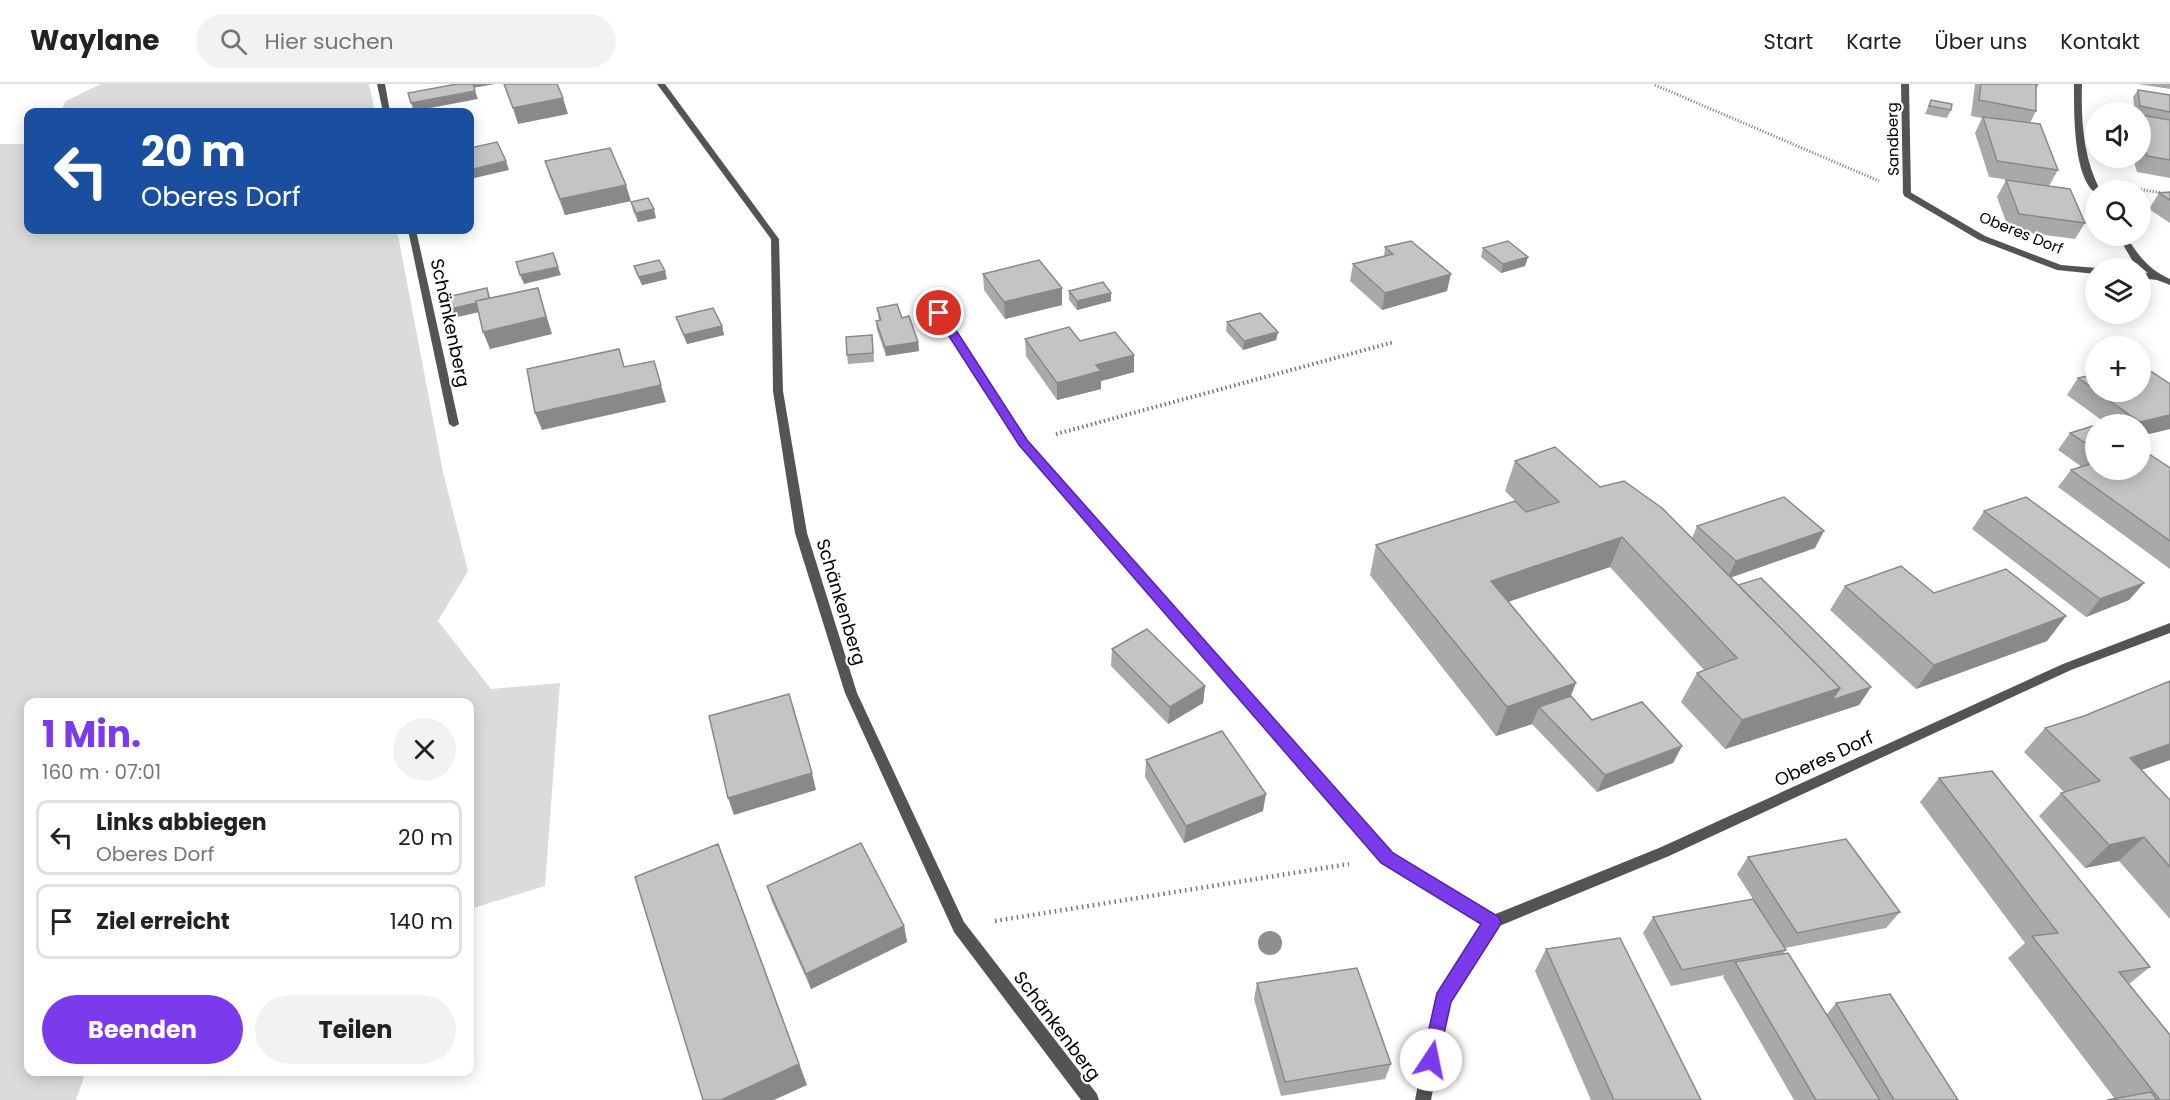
<!DOCTYPE html>
<html lang="de">
<meta charset="utf-8">
<style>
:root{--surface:#fff;--page:#f2f2f2;--text:#222;--muted:#767676;--line:#e0e0e0;--accent:#7c3aed}
body{margin:0;font-family:Poppins,sans-serif;background:var(--page);color:var(--text);height:100vh;display:flex;flex-direction:column;font-size:22px;white-space:nowrap}
*{box-sizing:border-box;margin:0}
p{font-size:20px;color:var(--muted)}
.icon{flex:none;width:33px;height:33px;fill:none;stroke:currentColor;stroke-width:2;stroke-linecap:round;stroke-linejoin:round}
.map{position:relative;flex:1;overflow:hidden}
.panel{position:absolute;left:24px;top:614px;width:450px;height:378px;display:flex;flex-direction:column;background:var(--surface);border-radius:12px;box-shadow:0 3px 15px #0003}
.panel>*{flex:none}
.hud{position:absolute;left:24px;top:24px;width:450px;height:126px;border-radius:12px;box-shadow:0 3px 15px #0003;background:#1a4fa0;color:#fff;overflow:hidden}
.controls{position:absolute;left:2085px;top:18px;display:grid;gap:12px}
.controls a{display:grid;place-items:center;width:66px;height:66px;border-radius:50%;background:var(--surface);box-shadow:0 3px 15px #0003;font-size:30px}
.pin{position:absolute;display:grid;place-items:center;width:51px;height:51px;color:#fff;margin:-26px;border:3px solid #fff;border-radius:50%;box-shadow:0 2px 6px #0007}
.me{position:absolute;width:66px;margin:-33px;rotate:11deg;stroke-linejoin:round;filter:drop-shadow(0 0 4px #0008)}
.turn{display:flex;align-items:center;gap:21px;height:126px;padding:0 18px;font-size:27px}
.turn .icon{width:78px;height:78px;stroke-width:2.5}
.turn b{display:block;font-size:42px;line-height:51px}
.round{display:grid;place-items:center;flex:none;width:63px;height:63px;border-radius:32px;background:var(--page)}
.head{display:flex;align-items:center;justify-content:space-between;height:102px;padding:0 18px}
h1{font-size:36px;font-weight:700;line-height:45px;color:var(--accent)}
.primary-button{display:flex;gap:12px;margin-top:auto;padding:12px 18px}
.primary-button a{flex:1;height:69px;border-radius:36px;background:var(--accent);color:#fff;font-size:24px;font-weight:700;line-height:69px;text-align:center}
.primary-button a+a{background:var(--page);color:var(--text)}
ul{padding:0;list-style:none}
li{display:flex;align-items:center;gap:18px;height:75px;margin:0 12px 9px;padding:0 6px;border:3px solid var(--line);border-radius:12px}
li div{flex:1}
li b{display:block;font-size:22px}
li em{font-style:normal}
header{display:flex;align-items:center;gap:36px;box-sizing:border-box;height:84px;padding:0 30px;background:var(--surface);border-bottom:2px solid var(--line)}
header strong{font-size:28px}
nav{display:flex;gap:33px;margin-inline-start:auto;font-size:21px}
.search{width:420px;height:54px;background:var(--page);display:flex;align-items:center;gap:15px;box-sizing:border-box;padding:0 21px;border-radius:33px;color:var(--muted);font-size:22px}
.map>svg:first-child{display:block}
.green{fill:#dbdbdb}
.lines{fill:none;stroke-linecap:round;stroke-linejoin:round}
.path-far2{stroke:#767676;stroke-width:3;stroke-dasharray:1 2;stroke-linecap:butt}
.path-far1{stroke:#767676;stroke-width:4;stroke-dasharray:1.5 3;stroke-linecap:butt}
.path{stroke:#767676;stroke-width:4.5;stroke-dasharray:1.5 4;stroke-linecap:butt}
.service{fill:#545454;fill-rule:evenodd}
.minor{fill:#545454;fill-rule:evenodd}
.tertiary{fill:#545454;fill-rule:evenodd}
.tree{fill:#8e8e8e}
.wall{fill:#a9a9a9}
.shaded-wall{fill:#898989}
.building{fill:#c4c4c4;stroke:#898989;stroke-width:1.5}
.route{fill:#7c3aed;stroke:#51269a;stroke-width:1.5}
.labels{text-anchor:middle;stroke-width:4.5;stroke-linejoin:round;paint-order:stroke}
.far-street-label{font-size:15px;fill:#000;stroke:#fff}
.street-label{font-size:18px;fill:#000;stroke:#fff}
</style>
<header>
<strong>Waylane</strong>
<div class="search"><svg class="icon" aria-label="search" viewBox="0 0 24 24"><circle cx="10" cy="10" r="6"/><path d="M15 15l6 6"/></svg>Hier suchen</div>
<nav><a>Start</a><a>Karte</a><a>Über uns</a><a>Kontakt</a></nav>
</header>
<div class="map">
<svg width="2170" height="1016" viewBox="0 0 2170 1016">
<rect width="100%" height="100%" fill="#fff"/>
<path class="green" d="M101,0H369L375,28H60L66,17Z
M0,60H28V146H397L443,388L468,487L438,537L491,605L560,599L545,802L470,825V618H28V987H86L76,1016H0Z"/>
<g class="lines">
<path class="path-far2" d="M1655,1L1879,97
M2123,103L2170,110"/>
<path class="path-far1" d="M1056,350L1394,258"/>
<path class="path" d="M995,837L1349,780"/>
<path class="service" d="M377,0H385L390,28H383Z
M1901,0H1909L1911,110L1907,113L1903,110Z
M408,146H416L459,340L454,343L449,340Z"/>
<path class="minor" d="M2074,0H2082C2081,37 2083,73 2100,106H2096V109C2073,95 2074,25 2074,0Z
M1904,108H1910L1985,152L2061,181L2097,184L2096,190L2057,186L1979,156L1904,112Z
M2118,152H2126C2138,171 2148,185 2170,195V201L2157,196L2140,194V188L2148,189L2132,176Z
M927,207L932,210L1027,356L1392,770L1493,831L1659,764L2063,580L2170,539V549L2071,586L1669,772L1497,843L1450,917L1431,1016H1415L1435,915L1482,840L1382,778L1019,360L922,210Z"/>
<path class="tertiary" d="M657,0H665L779,155L783,307L807,449L857,609L964,838L1097,1010L1099,1016H1081L954,848L845,609L795,449L773,307L771,155Z"/>
</g>
<circle class="tree" cx="1270" cy="859" r="12"/>
<path class="wall" d="M1975,0H2039L2036,5V27L2030,39L2058,86L2049,102L1989,93L1975,49L1982,34L1971,32Z
M2138,0H2170V5Z
M2138,6L2170,11V94L2137,88L2133,74H2140V28H2135L2133,13Z
M1931,16L1951,26L1947,34L1925,30Z
M545,77L631,117L565,131L550,93Z
M2006,96L2085,139L2075,155L2009,146L1997,113Z
M2170,108V139L2149,125L2159,109Z
M631,118L656,134L638,138L633,127Z
M1385,163L1447,207L1382,226L1350,197L1353,180L1384,172Z
M1483,164L1528,173L1525,182L1501,189L1481,173Z
M634,182L667,195L642,201L637,191Z
M983,190L1062,204V221L1005,235L984,206Z
M1069,207L1111,217L1077,226L1069,216Z
M877,224L902,234L918,258L919,267L886,272L877,246L876,237H879Z
M676,233L722,242L724,251L687,260L679,242Z
M1227,238L1278,248L1276,256L1243,266L1226,247Z
M1025,255L1080,257L1134,288L1101,297V305L1057,316L1026,272Z
M873,260L874,278L848,280L847,271Z
M2096,290V308H2140L2170,345L2140,352V340H2107L2067,311L2078,294Z
M2096,341V386L2170,384V485L2058,403L2071,386L2082,383L2058,366L2070,349Z
M1515,377L1600,403L1692,454L1697,442L1815,464L1731,493L1738,501L1871,603L1859,621L1725,665L1681,618L1697,589L1704,586L1610,483L1508,518L1571,612L1592,636L1682,662L1673,679L1597,708L1532,640L1496,652L1370,491L1376,461L1527,428L1505,407Z
M1984,427L2144,499L2129,516L2086,533L1972,445Z
M1845,502L1934,509L2066,532L2047,557L1916,605L1830,526Z
M1112,565L1205,602L1203,619L1168,640L1111,582Z
M2170,597V676L2141,686L2170,716V835L2119,777L2085,784L2039,732L2061,709L2064,708L2024,668L2045,644L2084,632Z
M1146,676L1263,727L1184,759L1145,693Z
M1939,694L2150,883L2129,900L2170,1016H2107L2115,1015L2008,874L2025,859L1920,718Z
M1748,773L1900,828L1886,844L1785,864L1786,866L1783,870L1827,930L1836,919L1958,1016H1794L1723,893L1725,891L1671,902L1643,849L1653,833L1753,815L1737,790Z
M767,802L904,842L907,858L811,905L772,818Z
M1546,865L1701,1016H1591L1535,887Z
M1257,899L1391,980L1385,995L1281,1012L1254,915Z"/>
<path class="shaded-wall" d="M459,0H495L461,6Z
M475,7L478,15L414,27L411,19Z
M563,14L568,30L518,40L513,24Z
M506,77L509,86L470,95V86Z
M626,101L631,117L565,131L560,115Z
M654,125L656,134L638,138L636,129Z
M1528,173L1525,182L1501,189L1503,180Z
M558,183L561,191L524,200L520,191Z
M665,187L667,195L642,201L639,193Z
M1451,190L1447,207L1382,226L1385,209Z
M487,204L490,213L493,225L453,234L450,225Z
M538,204L552,250L490,265L483,248Z
M1062,204V221L1005,235L1004,218Z
M1111,209V217L1077,226V217Z
M722,242L724,251L687,260L684,251Z
M1278,248L1276,256L1243,266L1244,257Z
M918,258L919,267L886,272L885,263Z
M1134,271V288L1101,297V305L1057,316V299L1096,281Z
M661,301L666,318L542,346L535,329Z
M2170,331V345L2140,352V340H2138L2140,338Z
M1824,447L1815,464L1727,495L1736,477Z
M1622,453L1610,483L1481,527L1491,497Z
M2144,499L2129,516L2086,533L2100,515Z
M2066,532L2047,557L1916,605L1934,581Z
M1576,599L1564,629L1539,623L1532,640L1496,652L1507,623Z
M1205,602L1203,619L1168,640L1170,623Z
M1871,603L1859,621L1725,665L1742,636L1840,604Z
M2170,660V676L2107,698L2130,674Z
M1682,662L1673,679L1597,708L1605,691Z
M812,689L816,706L734,731L728,714Z
M1266,710L1263,727L1184,759L1186,742Z
M2144,753L2119,777L2085,784L2109,761Z
M727,783L807,1001L774,1016H721Z
M904,842L907,858L811,905L806,890Z"/>
<path class="building" d="M457,0H473L475,7L411,19L408,9Z
M504,0H557L563,14L513,24Z
M1981,0H2036V27L1979,16Z
M2138,6L2170,11V28L2140,22Z
M1931,16L1952,20L1951,26L1929,22Z
M2140,31L2170,36V76L2147,72L2140,50Z
M1983,33L2040,40L2058,86L1997,77Z
M497,58L506,77L470,86V64Z
M610,64L626,101L560,115L545,77Z
M2006,96L2070,105L2085,139L2019,130Z
M2170,108V116L2159,109Z
M648,114L654,125L636,129L631,118Z
M1411,157L1451,190L1385,209L1353,180L1393,170L1385,163Z
M1508,157L1528,173L1503,180L1483,164Z
M553,169L558,183L520,191L516,178Z
M659,176L665,187L639,193L634,182Z
M1039,176L1062,204L1004,218L983,190Z
M1103,198L1111,209L1077,217L1069,207Z
M487,204L489,214L476,217V219L450,225L447,213Z
M538,204L546,233L483,248L476,217Z
M897,220L902,234L909,232L918,258L885,263L876,237L881,236L877,224Z
M713,224L722,242L684,251L676,233Z
M1260,229L1278,248L1244,257L1227,238Z
M1069,243L1080,257L1115,248L1134,271L1096,281L1101,287L1057,299L1025,255Z
M872,251L873,269L847,271L846,253Z
M619,265L624,283L654,277L661,301L535,329L527,285Z
M2140,280L2170,300V331L2140,338L2097,308H2140Z
M2096,290V306L2078,294Z
M2096,341V366L2070,349Z
M1555,363L1600,403L1624,397L1662,424L1840,604L1742,636L1697,589L1737,574L1622,453L1491,497L1576,599L1507,623L1376,461L1515,417L1526,428L1559,418L1515,377Z
M2140,364L2170,384V457L2071,386L2096,378V386H2140Z
M1784,413L1824,447L1736,477L1697,442Z
M2026,413L2144,499L2100,515L1984,427Z
M1901,482L1934,509L2006,485L2066,532L1934,581L1845,502Z
M1761,494L1871,603L1832,616L1840,604L1738,501Z
M1147,545L1205,602L1170,623L1112,565Z
M2170,597V660L2130,674L2170,716V783L2144,753L2109,761L2061,709L2100,697L2045,644L2084,632Z
M789,610L812,689L728,714L709,632Z
M1571,612L1592,636L1642,618L1682,662L1605,691L1539,623Z
M1222,647L1266,710L1186,742L1146,676Z
M1992,687L2150,883L2119,888L2170,951V1016H2160L2032,852L2058,849L1939,694Z
M1846,755L1900,828L1797,849L1748,773Z
M861,759L904,842L806,890L767,802Z
M718,760L799,980L721,1016H703L635,793Z
M1753,815L1786,866L1682,886L1653,833Z
M1620,854L1701,1016H1614L1546,865Z
M1788,869L1880,1016H1816L1735,878Z
M1357,884L1391,980L1285,998L1257,899Z
M1890,910L1958,1016H1894L1836,919Z
M2151,1008L2157,1016H2107Z"/>
<path class="route" d="M939,225L945,229L1027,356L1393,769L1499,833L1501,838L1499,843L1451,918L1437,982L1431,985L1424,982L1422,976L1437,909L1481,840L1381,779L1019,361L934,229Z"/>
<g class="labels">
<g class="far-street-label">
<text transform="translate(1893 55) rotate(-91)" y="5">Sandberg</text>
<text transform="translate(2021 149) rotate(22)" y="5">Oberes Dorf</text>
</g>
<g class="street-label">
<text transform="translate(450 239) rotate(78)" y="6">Schänkenberg</text>
<text transform="translate(841 518) rotate(73)" y="6">Schänkenberg</text>
<text transform="translate(1824 675) rotate(-25)" y="6">Oberes Dorf</text>
<text transform="translate(1057 942) rotate(53)" y="6">Schänkenberg</text>
</g>
</g>
</svg>
<div class="controls">
<a><svg class="icon" aria-label="sound" viewBox="0 0 24 24"><path d="M4 9h4l5-4v14l-5-4H4zM17 9q2 3 0 6"/></svg></a>
<a><svg class="icon" aria-label="search" viewBox="0 0 24 24"><circle cx="10" cy="10" r="6"/><path d="M15 15l6 6"/></svg></a>
<a><svg class="icon" aria-label="layers" viewBox="0 0 24 24"><path d="M12 4l9 5-9 5-9-5zM3 14l9 5 9-5"/></svg></a>
<a>+</a>
<a>−</a>
</div>
<div class="pin" style="left:939px;top:229px;background:#d93025"><svg class="icon" aria-label="arrive" viewBox="0 0 24 24"><path d="M6 21V4h12l-3 4 3 4H6"/></svg></div>
<svg class="me" style="left:1431px;top:976px" viewBox="-20 -20 40 40"><circle r="19" fill="#fff"/><path d="M0-13L10 11 0 6-10 11z" fill="#7c3aed"/></svg>
<div class="hud">
<div class="turn"><svg class="icon" aria-label="left" viewBox="0 0 24 24"><path d="M17 20v-9H6M10 6l-5 5 5 5"/></svg><div><b>20 m</b>Oberes Dorf</div></div>
</div>
<section class="panel">
<div class="head"><div><h1>1 Min.</h1><p>160 m · 07:01</p></div><a class="round"><svg class="icon" aria-label="close" viewBox="0 0 24 24"><path d="M6 6l12 12M18 6L6 18"/></svg></a></div>
<ul>
<li><svg class="icon" aria-label="left" viewBox="0 0 24 24"><path d="M17 20v-9H6M10 6l-5 5 5 5"/></svg><div><b>Links abbiegen</b><p>Oberes Dorf</p></div><em>20 m</em></li>
<li><svg class="icon" aria-label="arrive" viewBox="0 0 24 24"><path d="M6 21V4h12l-3 4 3 4H6"/></svg><div><b>Ziel erreicht</b></div><em>140 m</em></li>
</ul>
<div class="primary-button"><a>Beenden</a><a>Teilen</a></div>
</section>
</div>
